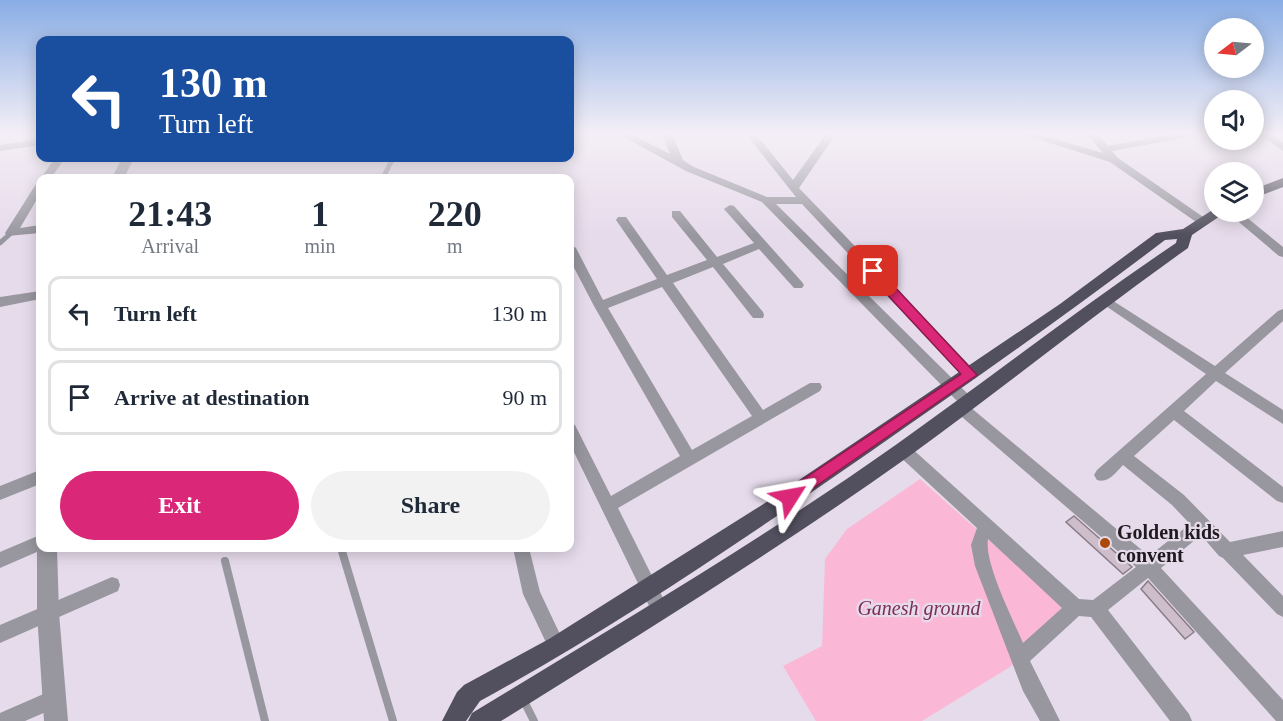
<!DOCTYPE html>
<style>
:root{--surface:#fff;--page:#f2f2f3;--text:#1f2937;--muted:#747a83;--line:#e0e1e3;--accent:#db2777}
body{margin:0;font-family:"Times New Roman",serif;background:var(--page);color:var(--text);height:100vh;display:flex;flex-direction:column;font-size:22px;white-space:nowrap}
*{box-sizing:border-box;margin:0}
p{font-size:20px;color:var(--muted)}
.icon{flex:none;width:33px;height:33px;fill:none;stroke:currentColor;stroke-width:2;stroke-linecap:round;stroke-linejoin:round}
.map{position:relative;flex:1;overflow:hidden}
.sheet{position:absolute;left:36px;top:174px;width:538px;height:378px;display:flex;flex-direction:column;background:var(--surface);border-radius:12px;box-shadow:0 3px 15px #0003}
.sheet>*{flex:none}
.guide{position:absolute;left:36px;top:36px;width:538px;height:126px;border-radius:12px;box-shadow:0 3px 15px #0003;background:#1a4fa0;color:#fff;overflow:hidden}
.needle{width:39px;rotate:254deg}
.fabs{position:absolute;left:1204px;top:18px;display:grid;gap:12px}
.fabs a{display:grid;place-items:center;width:60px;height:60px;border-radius:50%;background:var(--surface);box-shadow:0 3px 15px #0003;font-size:30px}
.pin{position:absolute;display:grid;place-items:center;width:51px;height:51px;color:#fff;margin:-26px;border-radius:12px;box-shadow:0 3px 9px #0006}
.me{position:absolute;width:66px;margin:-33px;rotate:56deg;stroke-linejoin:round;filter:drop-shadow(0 0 4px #0008)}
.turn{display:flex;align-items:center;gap:21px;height:126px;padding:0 24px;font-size:27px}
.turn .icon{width:78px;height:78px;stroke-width:2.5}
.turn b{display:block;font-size:42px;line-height:51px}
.eta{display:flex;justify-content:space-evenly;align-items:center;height:102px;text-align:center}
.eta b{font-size:36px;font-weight:700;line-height:42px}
.primary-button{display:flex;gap:12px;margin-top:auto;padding:12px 24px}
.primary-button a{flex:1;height:69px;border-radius:36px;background:var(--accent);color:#fff;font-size:24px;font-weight:700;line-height:69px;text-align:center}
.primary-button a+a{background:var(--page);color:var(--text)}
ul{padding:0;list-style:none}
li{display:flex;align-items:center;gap:18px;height:75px;margin:0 12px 9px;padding:0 12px;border:3px solid var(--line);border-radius:12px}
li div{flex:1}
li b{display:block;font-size:22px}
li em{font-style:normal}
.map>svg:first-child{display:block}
.green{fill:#fbb8d6}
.building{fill:#cebecb;stroke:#8b7d88;stroke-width:1.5}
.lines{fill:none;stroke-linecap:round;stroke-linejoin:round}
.service-far1{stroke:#98969e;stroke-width:5}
.service{stroke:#98969e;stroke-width:8}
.minor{fill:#98969e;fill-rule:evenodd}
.tertiary{fill:#98969e;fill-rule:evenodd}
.trunk{fill:#52505e;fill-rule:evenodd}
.route{fill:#db2777;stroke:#8e194d;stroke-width:1.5}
.poi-dot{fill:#ab490a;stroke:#e6dbeb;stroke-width:2}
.labels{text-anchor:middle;stroke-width:4.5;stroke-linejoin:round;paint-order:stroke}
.near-poi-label{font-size:20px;font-weight:bold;fill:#1e1a20;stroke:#e6dbeb;text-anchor:start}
.near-park-label{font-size:20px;font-style:italic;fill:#7c2d56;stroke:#e6dbeb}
</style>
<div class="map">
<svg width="1283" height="721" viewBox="0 0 1283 721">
<rect width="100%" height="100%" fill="#e6dbeb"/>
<path class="green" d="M920,479L1064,607L1010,667L922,721H816L783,666L822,646L825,559L847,529Z"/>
<path class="building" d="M1074,516L1132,567L1123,574L1066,522Z
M1148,581L1194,632L1185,639L1141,589Z"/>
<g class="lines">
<path class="service-far1" d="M383,178L393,158
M0,243L11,233"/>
<path class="service" d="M341,548L393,721
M225,561L265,721
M523,699L534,721"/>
<path class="minor" d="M618,134H631L670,154L662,134H672L683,160L694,167L767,197H796L746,134H756L793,180L826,134H836L799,188L975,371L977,375L975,379H965L802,204H776L972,398L974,402L970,407L1149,556L1190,524L1172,505L1123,465C1116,472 1108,484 1097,480L1094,475L1097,470L1206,374L1097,300L1103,295L1107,297L1215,366L1278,311L1283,309V321L1225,373L1283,410V424L1216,381L1184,411L1283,487V503L1277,501L1174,420L1134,456L1184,495L1230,542L1283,531V547L1243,555L1283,596V617L1277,614L1223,558L1219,556L1201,535L1161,568L1283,700V721H1276L1148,578L1108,610L1189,714L1192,721H1170L1091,617L1079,616L1030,661L1060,721H1040L1023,691L975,566L971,545L977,528L898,455L896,450L898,445L903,444L908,445L1079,599L1093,600L1136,567L955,411L953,407L958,402L762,202L686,171ZM988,539L1062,608L1023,643C1013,619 984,563 988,539Z
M1022,134H1038L1103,153L1087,134H1097L1108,146L1172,134H1193L1188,137L1112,151L1118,158L1209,221L1203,225L1199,224L1110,162Z
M1260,134H1271L1283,143V151Z
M40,139V145L0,151V145Z
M55,158H65L51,178H41Z
M40,183V194L20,228L40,225V233L7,236L5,233L36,184Z
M730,205L734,206L802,282L804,285L802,288H794L759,249L723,264L763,312L764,315L763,318H753L713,267L673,283L763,410L810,383H820L822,387L820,391L618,508L669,610L666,616L660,619L654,616L570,444V423L575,425L611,496L680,456L594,306L570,260V244L576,248L603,300L657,279L616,220L618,217H626L667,275L707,260L672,217V211H680L717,257L754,243L724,209ZM662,287L752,416L692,450L608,308Z
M1227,212H1240L1283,247V257L1279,256Z
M40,291V299L0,307V297Z
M40,470V484L0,500V486Z
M40,535V548H46L0,568V552Z
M513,548H529L540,592L566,647L563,653L557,656L551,653L523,594Z
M112,577L118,579L120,585L118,591L0,643V625Z
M55,689L62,691L64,698L62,705L25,721H0V713Z"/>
<path class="tertiary" d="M122,158H134L124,178H112Z
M40,541V548H57L59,613L68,721H44L37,613V548Z"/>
<path class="trunk" d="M1283,178V187L1254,198V189Z
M1214,209L1215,212H1226L1192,235L1188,248C1093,315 1002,389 908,457C776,551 639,635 501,721H468L472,713C615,626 760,541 897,444C991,377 1081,307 1176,243L1177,239L1165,240C1068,314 969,383 870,452C743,540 615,627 480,701L466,721H442L457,692L464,685L549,639L765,503L1060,304L1156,233L1183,229Z"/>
</g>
<linearGradient id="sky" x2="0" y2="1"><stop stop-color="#89ade5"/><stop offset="0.57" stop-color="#f4eff6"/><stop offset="1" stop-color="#f4eff6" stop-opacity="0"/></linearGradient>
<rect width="1283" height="235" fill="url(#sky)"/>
<path class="route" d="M873,267L877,268L977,375L790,504L784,502L782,497L784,492L961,374L868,274L867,271Z"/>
<circle class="poi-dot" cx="1105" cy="543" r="6"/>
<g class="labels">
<g class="near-poi-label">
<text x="1117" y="539">Golden kids<tspan x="1117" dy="23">convent</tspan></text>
</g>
<g class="near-park-label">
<text x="919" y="615">Ganesh ground</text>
</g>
</g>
</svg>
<div class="fabs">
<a><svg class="needle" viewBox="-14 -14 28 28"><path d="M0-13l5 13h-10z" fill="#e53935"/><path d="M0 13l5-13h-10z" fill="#747a83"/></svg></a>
<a><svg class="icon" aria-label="sound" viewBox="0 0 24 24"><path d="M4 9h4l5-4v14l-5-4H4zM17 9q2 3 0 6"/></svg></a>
<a><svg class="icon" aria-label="layers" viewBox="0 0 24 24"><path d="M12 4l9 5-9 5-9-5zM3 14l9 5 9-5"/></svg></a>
</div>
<div class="pin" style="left:873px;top:271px;background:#d93025"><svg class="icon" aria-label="arrive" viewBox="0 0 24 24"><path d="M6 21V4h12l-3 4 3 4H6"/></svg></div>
<svg class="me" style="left:790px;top:497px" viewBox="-20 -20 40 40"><path d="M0-17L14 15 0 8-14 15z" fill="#db2777" stroke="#fff" stroke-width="4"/></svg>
<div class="guide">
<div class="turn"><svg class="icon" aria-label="left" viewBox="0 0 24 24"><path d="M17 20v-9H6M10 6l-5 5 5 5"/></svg><div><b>130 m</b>Turn left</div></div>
</div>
<section class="sheet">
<div class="eta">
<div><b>21:43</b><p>Arrival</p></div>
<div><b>1</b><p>min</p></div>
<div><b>220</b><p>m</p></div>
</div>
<ul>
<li><svg class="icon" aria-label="left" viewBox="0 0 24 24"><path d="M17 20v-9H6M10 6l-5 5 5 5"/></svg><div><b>Turn left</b></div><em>130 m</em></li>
<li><svg class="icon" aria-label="arrive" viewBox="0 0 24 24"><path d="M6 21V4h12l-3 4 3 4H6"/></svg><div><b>Arrive at destination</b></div><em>90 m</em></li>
</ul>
<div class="primary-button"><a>Exit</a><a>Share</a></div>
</section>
</div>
